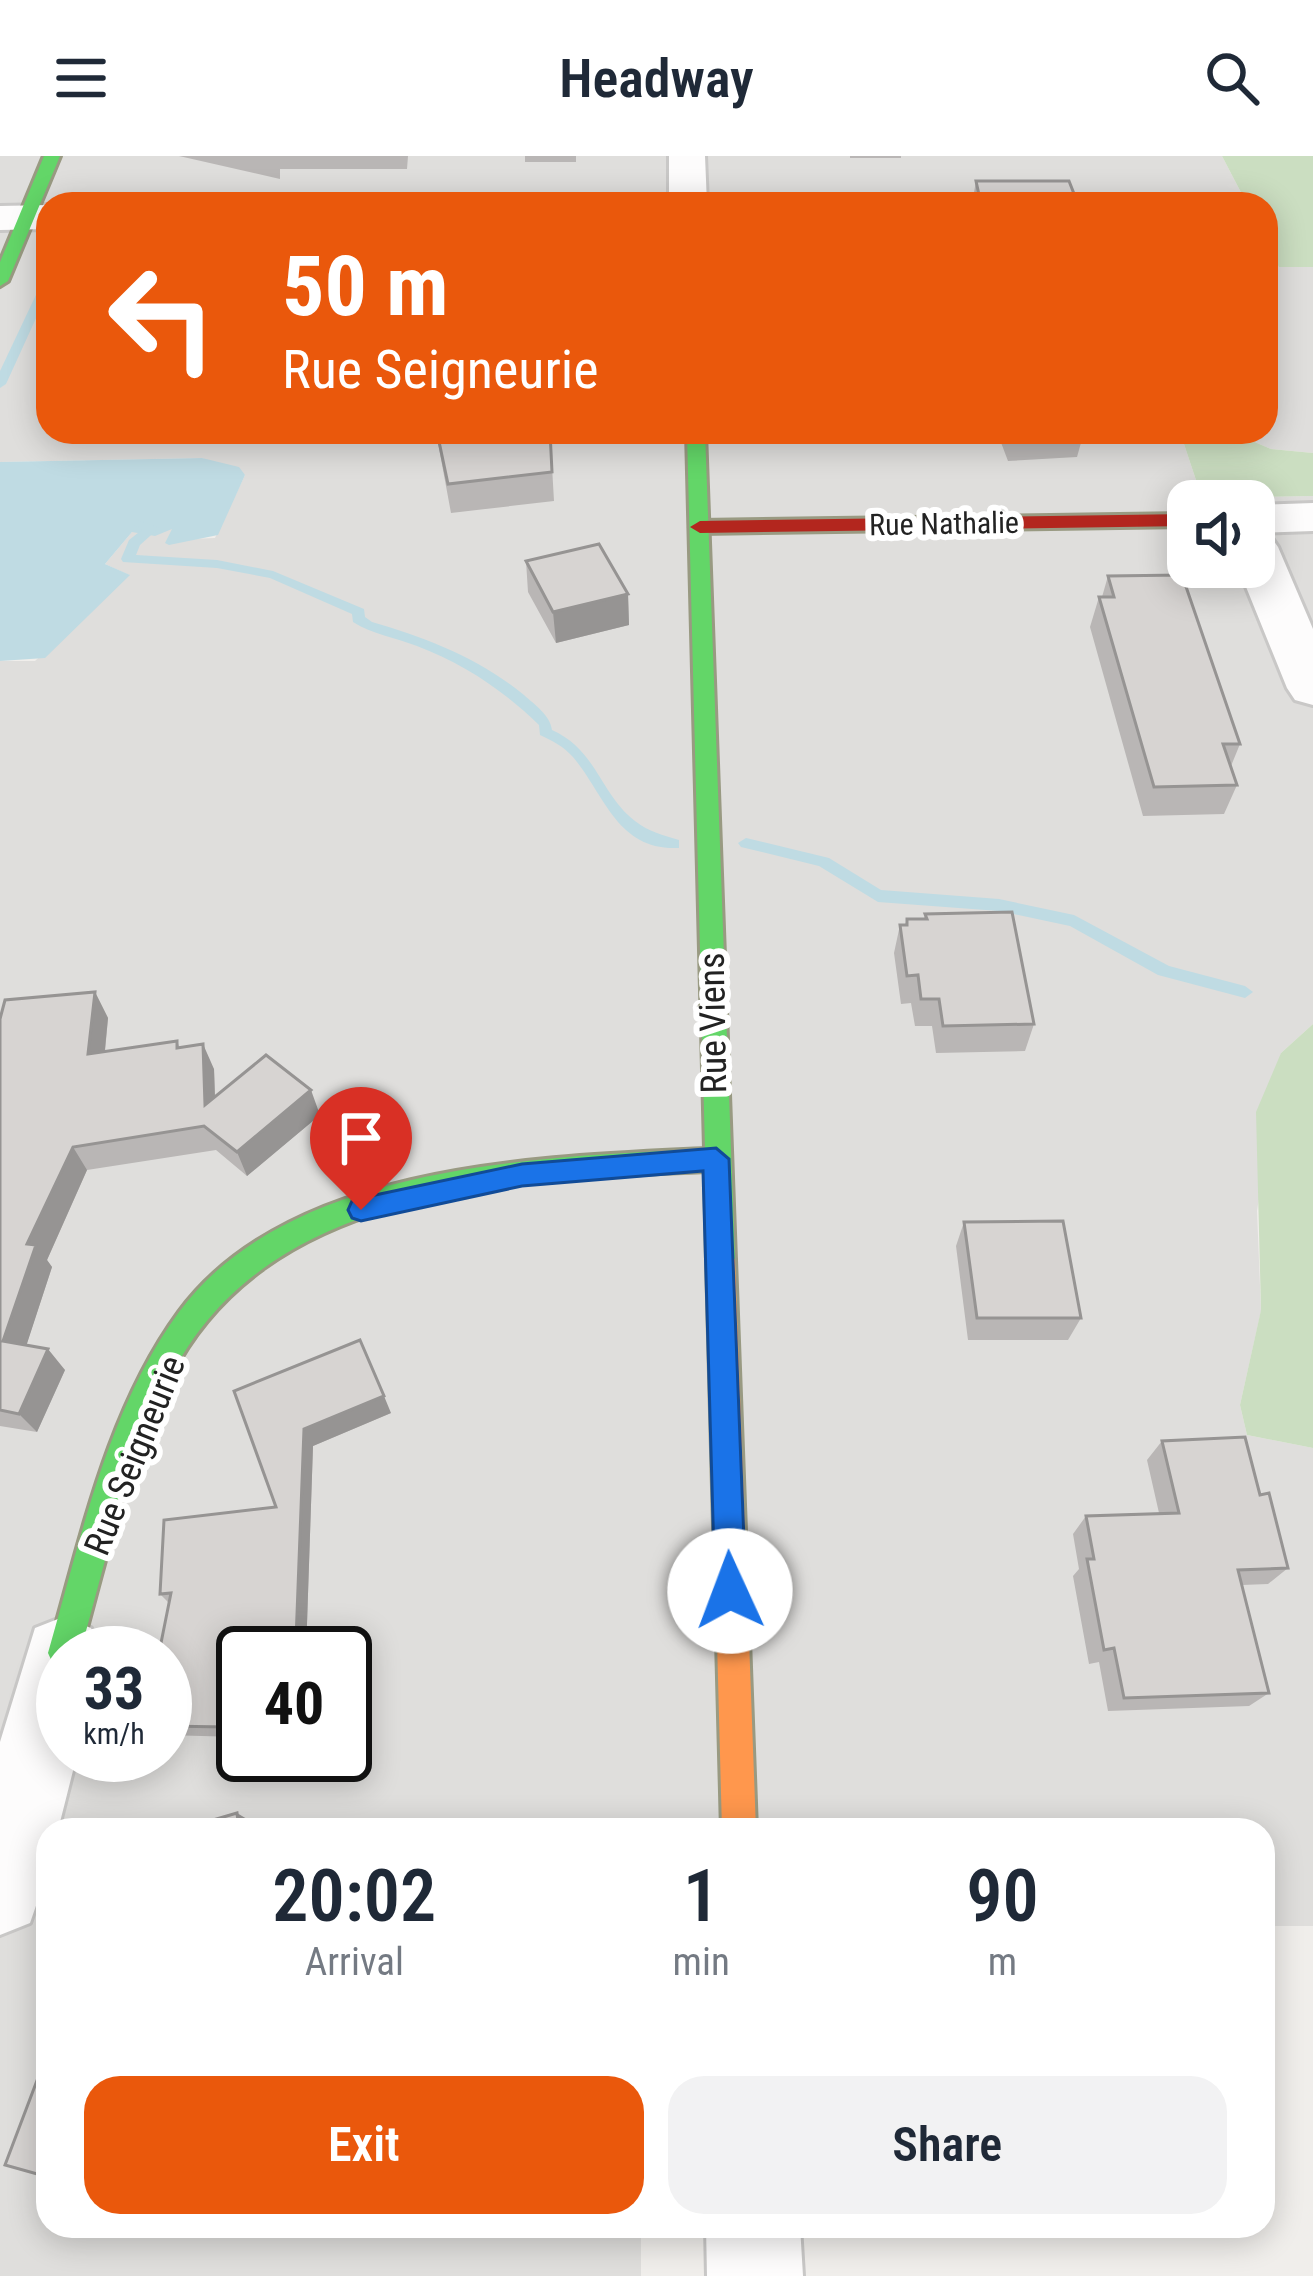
<!DOCTYPE html>
<style>
:root{--surface:#fff;--page:#f2f2f3;--text:#1f2937;--muted:#747a83;--accent:#ea580c}
body{margin:0;font-family:"Roboto Condensed",sans-serif;background:var(--page);color:var(--text);height:100vh;display:flex;flex-direction:column;font-size:45px;white-space:nowrap}
*{box-sizing:border-box;margin:0}
p{font-size:39px;color:var(--muted)}
.icon{flex:none;width:66px;height:66px;fill:none;stroke:currentColor;stroke-width:2;stroke-linecap:round;stroke-linejoin:round}
.map{position:relative;flex:1;overflow:hidden}
.side{position:absolute;left:36px;top:1662px;width:1239px;height:420px;display:flex;flex-direction:column;background:var(--surface);border-radius:36px;box-shadow:0 6px 30px #0003}
.side>*{flex:none}
.guide{position:absolute;left:36px;top:36px;width:1242px;height:252px;border-radius:36px;box-shadow:0 6px 30px #0003;background:#ea580c;color:#fff;overflow:hidden}
.tools{position:absolute;left:1167px;top:324px;display:grid;gap:24px}
.tools a{display:grid;place-items:center;width:108px;height:108px;border-radius:24px;background:var(--surface);box-shadow:0 6px 30px #0003;font-size:60px}
.speed{position:absolute;left:36px;top:1470px;display:flex;gap:24px;font-size:60px;font-weight:700;text-align:center}
.speed>*{display:grid;place-content:center;width:156px;height:156px;border-radius:50%;background:var(--surface);box-shadow:0 6px 30px #0003;line-height:1}
.speed small{font-size:30px;font-weight:400}
.speed .limit{border:6px solid #111;border-radius:18px;background:#fff;color:#111}
.pin{position:absolute;display:grid;place-items:center;width:102px;height:102px;color:#fff;margin:-123px -51px;border-radius:50% 50% 50% 0;rotate:-45deg;box-shadow:0 0 12px #0007}
.pin .icon{rotate:45deg}
.me{position:absolute;width:132px;margin:-66px;rotate:358deg;stroke-linejoin:round;filter:drop-shadow(0 0 9px #0008)}
.turn{display:flex;align-items:center;gap:42px;height:252px;padding:0 48px;font-size:54px}
.turn .icon{width:156px;height:156px;stroke-width:2.5}
.turn b{display:block;font-size:84px;line-height:102px}
.eta{display:flex;justify-content:space-evenly;align-items:center;height:204px;text-align:center}
.eta b{font-size:72px;font-weight:600;line-height:84px}
.cta{display:flex;gap:24px;margin-top:auto;padding:24px 48px}
.cta a{flex:1;height:138px;border-radius:36px;background:var(--accent);color:#fff;font-size:48px;font-weight:600;line-height:138px;text-align:center}
.cta a+a{background:var(--page);color:var(--text)}
header{display:flex;justify-content:space-between;align-items:center;height:156px;padding:0 48px;background:var(--surface);font-size:54px;font-weight:600}
.map>svg:first-child{display:block}
.residential{fill:#dfdedc;fill-rule:evenodd}
.forest{fill:#cbdec1}
.water{fill:#bfdbe3}
.lines{fill:none;stroke-linecap:round;stroke-linejoin:round}
.stream{fill:#bfdbe3;fill-rule:evenodd}
.street-casing{stroke:#c9c8c7;stroke-width:6}
.fast-casing{stroke:#999a82;stroke-width:6}
.slow-casing{stroke:#999a82;stroke-width:6}
.jam-casing{stroke:#999a82;stroke-width:6}
.street{fill:#fdfcfc;fill-rule:evenodd}
.fast{fill:#63d668;fill-rule:evenodd}
.slow{fill:#ff974d;fill-rule:evenodd}
.jam{fill:#b3261e;fill-rule:evenodd}
.wall{fill:#b9b6b5}
.shaded-wall{fill:#969493}
.building{fill:#d7d4d2;stroke:#969493;stroke-width:3}
.route{fill:#1a73e8;stroke:#114b97;stroke-width:3}
.labels{text-anchor:middle;stroke-width:12;stroke-linejoin:round;paint-order:stroke}
.far-street-label{font-size:30px;fill:#222;stroke:#fff}
.street-label{font-size:36px;fill:#222;stroke:#fff}
</style>
<header><svg class="icon" aria-label="menu" viewBox="0 0 24 24"><path d="M4 6h16M4 12h16M4 18h16"/></svg>Headway<svg class="icon" aria-label="search" viewBox="0 0 24 24"><circle cx="10" cy="10" r="6"/><path d="M15 15l6 6"/></svg></header>
<div class="map">
<svg width="1313" height="2120" viewBox="0 0 1313 2120">
<rect width="100%" height="100%" fill="#f0eeeb"/>
<path class="residential" d="M0,0H1222L1247,48H48V276H1180L1202,342L1313,340V868L1281,897L1257,1055L1261,1155L1240,1249L1247,1279L1313,1292V1770H1263V1674H48V2070H641V2120H0V505H35L129,419L105,408L132,376L174,372L189,383L215,382L245,319L202,302L0,306ZM1188,345H1254V411H1188ZM63,1497H165V1599H63ZM243,1497H345V1599H243Z
M1266,85L1280,111H1313V297L1271,293L1231,276H1266Z"/>
<path class="forest" d="M1222,0H1313V111H1279L1266,85V48H1247Z
M1180,276H1231L1271,293L1313,297V340L1202,342Z
M1313,868V1292L1247,1279L1240,1249L1261,1154L1256,956L1281,897Z"/>
<path class="water" d="M202,302L239,311L245,319L218,379L169,389L165,387L172,373L155,380L132,376L105,408L130,419L45,502L0,505V306Z"/>
<g class="lines">
<path class="stream" d="M48,121V136L6,228L0,232V215L43,124Z
M138,364L159,372L140,389L136,399L217,404L273,415L364,453L365,461L372,466C427,482 479,502 524,539C535,549 550,559 552,574C597,594 600,638 635,665C649,676 663,679 679,684V692C617,695 605,639 573,601C563,590 553,585 540,579L539,569C503,534 464,508 417,490C396,482 372,478 353,466L352,458L270,422L217,412L123,406L121,403L129,384L143,373L132,368Z
M746,682L829,702L881,734L999,743L1074,759L1169,810L1245,830L1253,836L1245,842L1158,819L1070,770L999,755L878,746L819,710L741,691L738,687Z"/>
<g class="street-casing">
<path id="street" d="M669,0H705L707,48H669Z
M48,49V73L0,74V50Z
M1313,347V375L1257,377L1271,381L1278,391L1313,473V549L1295,544L1287,532L1238,411H1254V349Z
M63,1461L91,1472L101,1497H63V1599H77L58,1674H48V1715L30,1767L0,1779V1586L35,1472Z
M706,2070H800L803,2120H707Z"/>
</g>
<g class="fast-casing">
<path id="fast" d="M44,0H60L8,125L0,130V106Z
M687,276H705L735,1104L731,1112L721,1116L711,1112L707,1104L705,1015C516,1024 269,1028 171,1220C127,1306 106,1404 80,1497H63V1513L53,1508L48,1497C81,1383 107,1254 179,1156C288,1008 537,1001 705,993Z"/>
</g>
<g class="slow-casing">
<path id="slow" d="M721,1092L731,1096L735,1104L756,1674H722L707,1104L711,1096Z"/>
</g>
<g class="jam-casing">
<path id="jam" d="M1188,358V370L700,377L690,371L700,365Z"/>
</g>
<use href="#street" class="street"/>
<use href="#fast" class="fast"/>
<use href="#slow" class="slow"/>
<use href="#jam" class="jam"/>
</g>
<path class="wall" d="M179,0H408L407,13H280V23Z
M525,0H576V6H525Z
M850,0H901V2H850Z
M976,25L1078,48H972Z
M436,276H550L554,345L451,357Z
M997,276H1084L1077,301L1008,305Z
M526,405L628,438L629,469L556,487L528,436Z
M1108,420L1240,588L1231,610L1237,629L1224,658L1143,660L1090,471L1099,441H1102Z
M925,758L1034,868L1025,895L936,897L932,870H915L911,847L901,848L894,797L900,769H905L907,763H924Z
M95,836L108,862L105,896L177,885L180,892L214,913L215,940L320,959L247,1020L216,994L87,1014L47,1104L52,1111L26,1190L65,1214L37,1276L0,1270V863Z
M964,1066L1081,1162L1068,1184H968L956,1090Z
M234,1235L391,1257L313,1290L306,1497H243V1558L239,1581L165,1579V1497L169,1447L160,1438L276,1351Z
M1162,1285L1260,1339L1288,1412L1268,1428L1242,1429L1269,1537L1249,1550L1108,1555L1099,1506L1089,1508L1073,1420L1079,1413L1073,1378L1086,1360L1159,1357L1147,1304Z"/>
<path class="shaded-wall" d="M628,438L629,469L556,487L553,456Z
M95,836L108,862L102,923L88,898Z
M203,888L214,913L216,973L205,949Z
M311,934L320,959L247,1020L237,996Z
M73,991L87,1014L47,1104L52,1111L21,1206L3,1185L27,1088Z
M48,1193L65,1214L37,1276L19,1258Z
M384,1240L391,1257L313,1290L306,1497L296,1485L304,1273Z
M241,1488L250,1497H243V1558L239,1581L227,1571Z
M237,1657L252,1666L253,1674H239Z"/>
<path class="building" d="M976,25H1069L1078,48H981Z
M437,276H550L552,316L448,328Z
M1012,276H1077L1014,279Z
M599,388L628,438L553,456L526,405Z
M1182,419L1240,588H1223L1237,629L1154,631L1099,441H1114L1108,420Z
M1012,756L1034,868L943,870L939,843H921L918,819L907,820L900,769H907V763H927L925,758Z
M95,836L88,898L177,885V892L203,888L205,949L266,899L311,934L237,996L204,970L73,991L27,1088L36,1089L3,1185L48,1193L19,1258L0,1254V863L5,844Z
M1063,1065L1081,1162H977L964,1066Z
M360,1184L384,1240L304,1273L296,1485L241,1488L227,1571L165,1570V1497H159L171,1437L160,1438L164,1364L276,1351L234,1235Z
M1245,1281L1260,1339L1269,1337L1288,1412L1238,1414L1269,1537L1124,1542L1114,1492L1104,1494L1087,1403H1094L1086,1360L1179,1357L1162,1285Z
M237,1657L239,1674H179Z
M44,1906L48,1907V2021L5,2009Z"/>
<path class="route" d="M716,992L729,1003L746,1435L742,1446L730,1450L719,1446L715,1435L703,1015L522,1030L361,1065L352,1062L348,1054L352,1045L361,1042L522,1008Z"/>
<g class="labels">
<g class="far-street-label">
<text transform="translate(944 368) rotate(-1)" y="10">Rue Nathalie</text>
</g>
<g class="street-label">
<text transform="translate(712 867) rotate(-91)" y="13">Rue Viens</text>
<text transform="translate(134 1299) rotate(-68)" y="13">Rue Seigneurie</text>
</g>
</g>
</svg>
<div class="tools">
<a><svg class="icon" aria-label="sound" viewBox="0 0 24 24"><path d="M4 9h4l5-4v14l-5-4H4zM17 9q2 3 0 6"/></svg></a>
</div>
<div class="speed"><div>33<small>km/h</small></div><div class="limit">40</div></div>
<div class="pin" style="left:361px;top:1054px;background:#d93025"><svg class="icon" aria-label="arrive" viewBox="0 0 24 24"><path d="M6 21V4h12l-3 4 3 4H6"/></svg></div>
<svg class="me" style="left:730px;top:1435px" viewBox="-20 -20 40 40"><circle r="19" fill="#fff"/><path d="M0-13L10 11 0 6-10 11z" fill="#1a73e8"/></svg>
<div class="guide">
<div class="turn"><svg class="icon" aria-label="left" viewBox="0 0 24 24"><path d="M17 20v-9H6M10 6l-5 5 5 5"/></svg><div><b>50 m</b>Rue Seigneurie</div></div>
</div>
<section class="side">
<div class="eta">
<div><b>20:02</b><p>Arrival</p></div>
<div><b>1</b><p>min</p></div>
<div><b>90</b><p>m</p></div>
</div>
<div class="cta"><a>Exit</a><a>Share</a></div>
</section>
</div>
